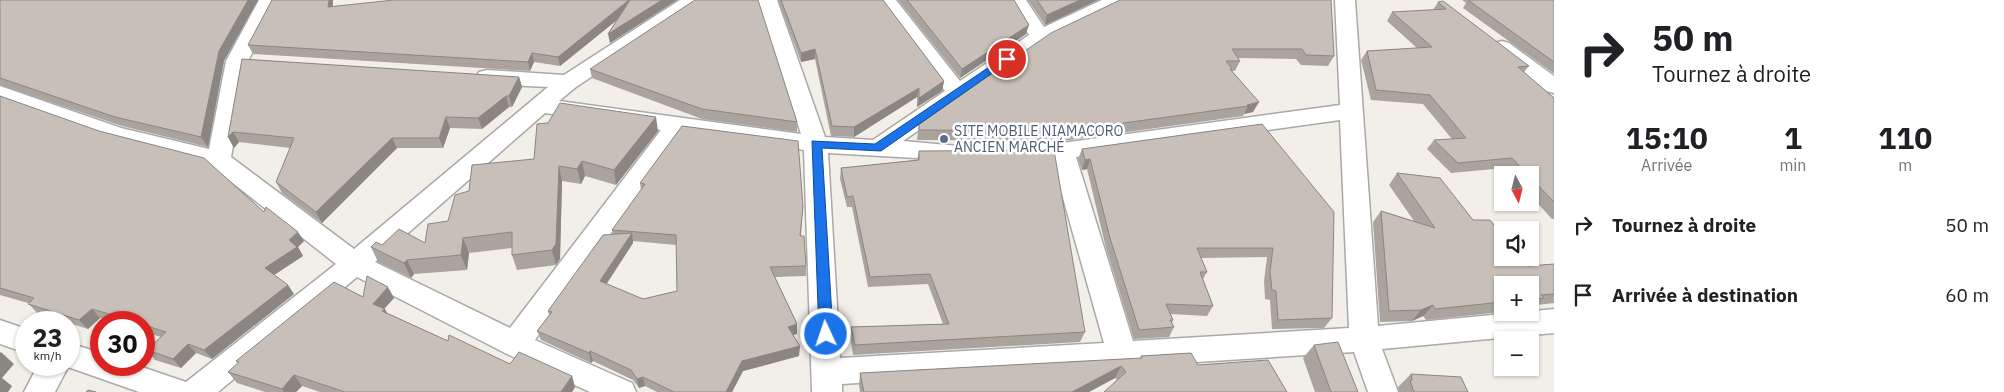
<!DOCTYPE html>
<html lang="fr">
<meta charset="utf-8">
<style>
:root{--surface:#fff;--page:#f6f6f6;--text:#202124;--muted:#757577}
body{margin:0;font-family:"IBM Plex Sans",sans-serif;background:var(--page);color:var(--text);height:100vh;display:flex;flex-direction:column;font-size:19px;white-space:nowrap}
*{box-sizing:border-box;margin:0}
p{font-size:16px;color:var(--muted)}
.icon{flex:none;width:28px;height:28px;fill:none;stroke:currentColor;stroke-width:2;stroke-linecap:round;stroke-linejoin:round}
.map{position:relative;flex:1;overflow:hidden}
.sheet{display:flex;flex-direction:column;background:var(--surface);width:450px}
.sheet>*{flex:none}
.banner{background:#fff;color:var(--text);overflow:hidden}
.needle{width:32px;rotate:173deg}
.buttons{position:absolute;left:1494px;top:166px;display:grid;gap:10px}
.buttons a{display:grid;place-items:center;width:45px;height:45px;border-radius:0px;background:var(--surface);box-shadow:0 1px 4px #0004;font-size:25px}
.speed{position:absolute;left:15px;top:311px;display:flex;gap:10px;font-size:25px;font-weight:700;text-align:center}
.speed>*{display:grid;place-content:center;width:65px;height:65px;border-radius:50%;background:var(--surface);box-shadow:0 1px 4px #0004;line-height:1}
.speed small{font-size:12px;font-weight:400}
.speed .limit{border:8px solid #d22;background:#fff;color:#111}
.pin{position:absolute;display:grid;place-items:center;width:42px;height:42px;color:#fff;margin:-21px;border:2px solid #fff;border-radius:50%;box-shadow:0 1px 5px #0007}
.me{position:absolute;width:55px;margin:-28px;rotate:357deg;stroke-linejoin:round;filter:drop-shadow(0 0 4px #0008)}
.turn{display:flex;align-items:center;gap:18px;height:105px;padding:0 15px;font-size:22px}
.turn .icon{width:65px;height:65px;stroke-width:2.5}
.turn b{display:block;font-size:35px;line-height:42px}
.eta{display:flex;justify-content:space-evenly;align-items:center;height:85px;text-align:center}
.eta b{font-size:30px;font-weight:700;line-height:35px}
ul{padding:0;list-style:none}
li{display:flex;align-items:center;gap:15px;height:70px;padding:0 15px}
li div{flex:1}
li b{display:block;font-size:19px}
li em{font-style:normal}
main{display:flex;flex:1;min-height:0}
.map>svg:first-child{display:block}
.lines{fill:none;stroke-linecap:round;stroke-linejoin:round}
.minor-casing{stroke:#a9a9a9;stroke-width:3}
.minor{fill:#fff;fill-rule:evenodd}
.wall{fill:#aba49e;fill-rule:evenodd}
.shaded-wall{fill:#8b8681}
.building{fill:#c7bfb8;stroke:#8b8681}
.route{fill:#1a73e8;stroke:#114b97}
.service-dot{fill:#5c6f8a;stroke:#fff;stroke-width:2}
.labels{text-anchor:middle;stroke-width:5;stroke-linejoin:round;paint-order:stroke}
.service-label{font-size:14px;fill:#4e5e75;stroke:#fff;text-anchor:start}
</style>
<main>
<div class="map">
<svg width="1554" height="392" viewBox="0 0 1554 392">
<rect width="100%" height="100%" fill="#f2efe9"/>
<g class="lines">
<g class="minor-casing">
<path id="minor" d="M259,0H279L248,61L231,157L354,249L548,87L487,84L479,82L476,77L479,72L487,70L564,75L680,0H703L700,4L576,87L559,101L801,134L757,0H777L825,137L873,140L945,91L876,0H896L960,81L1029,35L1006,0H1026L1044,27L1102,0H1127L1124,4L1047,41L903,141L959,146L963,152L959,158L951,160L828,153L840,358L1104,343L1052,159L1021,160L1013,158L1009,152L1013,146L1021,144L1062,143L1340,105L1335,0H1355L1378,326L1554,309V333L1382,349L1398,392H1368L1354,352L842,384V392H812L804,150L682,133L535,340L632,383L636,392H590L505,353L357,277L218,392H139L68,367L55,392H24L38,365H69V343L101,353V365H136L186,382L336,264L211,166L107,139L0,101V86L121,128L209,149L226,61ZM545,113L661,130L510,328L375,262ZM1340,120L1349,328L1133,341L1076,157Z
M1502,41L1509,43L1554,76V93L1546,91L1495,51L1492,47L1495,43Z
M0,320L26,329V353L0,344Z"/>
</g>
<use href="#minor" class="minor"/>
</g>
<path class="wall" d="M0,0L224,61L208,147L122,126L0,85Z
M272,0H333V6L677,0L610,43L618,19L560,66L534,62L530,71L253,54L248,45Z
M778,0H883L944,81L942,91L917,107V97L854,137L831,136L815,59L801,62Z
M898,0H1014L1026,34L960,78Z
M1028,0H1098L1045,25Z
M1120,0L1334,56L1328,66L1301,65L1296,59L1238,58L1240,61L1235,71H1231L1253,112L1244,114L1243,116L1062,141L917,140L919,124Z
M1462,0H1554V73H1553L1463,8L1466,3Z
M1438,2L1529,66L1524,72L1554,98V219H1552L1530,195V175H1511L1505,168L1451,173L1427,149L1434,140L1452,139L1423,104L1371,100L1361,60L1367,51L1417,48L1387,21L1392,12L1433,10Z
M242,59L519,77L522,87L512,107H509L482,129L450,128L443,148H397L322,223L282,193L276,182L290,148L239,142L234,148L228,137Z
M590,69L797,122V132L702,119L592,78Z
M0,96L264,212L304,241L298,247L303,256L274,275L294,294L212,359L196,353L181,368L155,360L147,350L161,337L144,332V322H114L100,318L88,329L37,313L28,303L0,295Z
M1262,124L1332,318L1324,328L1272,329L1270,300L1265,299L1264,281L1267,257L1201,258L1207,272L1203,279L1213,306L1207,316L1171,314L1173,320L1172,323L1174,327L1169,337L1134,339L1106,248L1087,169L1082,170L1078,159L1082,149Z
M658,131L616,185L585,176L581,184L562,181L560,259L556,265L517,270L512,255V248L469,253L467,270L414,274L411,278L378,262L371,247L382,245L425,243L448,221L469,191Z
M919,151L1085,332L1080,342L853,355L850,337L851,327L943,324L928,284L868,287L852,207H847L840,179L841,168L917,160Z
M1397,173L1473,220L1528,266L1554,264V303L1537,305L1533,309H1530V285H1502V312L1426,320L1423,316L1412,321L1380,322L1373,222L1381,211L1414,221L1389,185Z
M640,183L803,206L801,236L806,266V276L775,277L797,324V334L793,335L799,356L743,371L732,392H657L645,386L639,388L633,380L593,361L591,363L541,340L537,331L549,315L548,311L613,234L612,230L641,190ZM633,241L676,245L677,291L643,299L606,284L633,243Z
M363,297L394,298L384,309L387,313L448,341L510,364L572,376L575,387L572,392H320L302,386L296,392H265L237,383L228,372L238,363L236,361Z
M1314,345L1358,392H1315L1303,358Z
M1191,353L1117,380L1115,378L1089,392H860L859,385L860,373L1140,358L1141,356Z
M1411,374L1468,392H1399L1398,387Z"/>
<path class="shaded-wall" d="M248,0H258L224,61L208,147L201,137L219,51Z
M329,0H333L332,16L328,7Z
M629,0H631L632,8L560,66L558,57Z
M662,0H677L610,43L608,34Z
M1080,0H1098L1045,25L1047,15Z
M1029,25L1026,34L960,78L962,69Z
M815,49V59L801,62V53Z
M532,53L534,62L530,71L528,62Z
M519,77L522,87L512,107L509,96Z
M944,81L942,91L917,107L919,98Z
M919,88L917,97L854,137V127Z
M506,96L509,107L482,129L478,118Z
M1259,102L1253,112L1244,114L1248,106L1247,105Z
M446,117L450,128L443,148L439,138Z
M656,117L658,131L616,185L614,170Z
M233,132L239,142L234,148L228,137Z
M392,138L397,148L322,223L316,212Z
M1090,159L1087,169L1082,170L1085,160Z
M582,161L585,176L581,184L577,169Z
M559,166L562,181L560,259L556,265L552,250Z
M298,232L304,241L298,247L303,256L271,277L265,268L289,240Z
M632,233L633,243L602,291L600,281Z
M463,238L469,253L467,270L461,255Z
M407,260L414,274L411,278L404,263Z
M288,285L294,294L212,359L204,350Z
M388,287L394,298L383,310L385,309L391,320L373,304Z
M1433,305L1423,316L1412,321L1421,310Z
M92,309L100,318L88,329L79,320Z
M797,324V334L788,336V327Z
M188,344L196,353L181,368L173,359Z
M800,346L799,356L743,371L732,392H726L742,361Z
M590,351L593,361L591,363L589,353Z
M1,352L14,364L2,378L12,386L8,392H0V353Z
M1121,366L1115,378L1089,392H1072Z
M294,375L302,386L296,392H284L282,389Z
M572,376L575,387L572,392H561Z
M643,377L645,386L639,388L637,379Z"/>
<path class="building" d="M0,0H248L219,51L201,137L115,117L0,78Z
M272,0H329L328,7L394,0H629L558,57L532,53L528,62L248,45Z
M630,0H662L608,34Z
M695,0H758L797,122L702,109L590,69Z
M781,0H883L944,81L919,98V88L854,127L832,126L815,49L801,53Z
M907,0H1014L1029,25L962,69Z
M1037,0H1080L1047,15Z
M1120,0H1331L1334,56L1306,55L1302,49H1232L1240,61H1226L1232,69H1230L1259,102L1247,105L1248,106L1065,131L919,130V124L1051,33Z
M1468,0H1554V62Z
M1443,1L1529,66L1518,67L1554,98V202L1530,177V175H1528L1512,158L1458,163L1434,140L1466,138L1430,95L1376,90L1367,51L1432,47L1392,12L1446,9L1438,2Z
M242,59L519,77L509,96H506L478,118L446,117L439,138H392L316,212L276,182L294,138L233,132L228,137Z
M0,96L99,131L204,158L264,212L266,207L298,232L289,240L297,247L265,268L288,285L204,350L188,344L173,359L147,350L166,332L144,325V322H136L92,309L79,320L28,304L34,298L0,288Z
M560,103L656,117L614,170L582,161L577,169L559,166L556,244L552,250L512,255V232L463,238L461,255L407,260L404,263L371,247L376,242L382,245L399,229L425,243L428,224L448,221L455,195L469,191L472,165L534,159L537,124L548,123Z
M1262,124L1334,212L1332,318L1278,320L1276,291L1272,290L1270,272L1273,248H1197L1207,272H1200L1213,306L1166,304L1173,320H1170L1174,327L1139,330L1110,238L1090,159L1085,160L1082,149Z
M682,126L798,141L803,206L800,236H804L806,266L770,267L797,324L788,327L800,346L742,361L726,392H674L643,377L637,379L631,370L590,351L589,353L537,331L552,312L548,311L603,235L632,233L600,281L643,299L677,291L676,235L612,230L645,184L640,183Z
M1054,150L1085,332L855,345L851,327L949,324L930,274L870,277L853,196L847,197L841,168L919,160V151Z
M1397,173L1440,178L1473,220H1490L1502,235V258H1521L1528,266L1554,264V294L1541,295L1544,298L1530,300V285H1502V302L1435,309L1433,305L1421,310L1389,311L1381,211L1435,228Z
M367,276L388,287L373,304L385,309L382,311L448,341L449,335L510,364L519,352L572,376L561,392H345L294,375L282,389L228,372L239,362L236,361L334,282L363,297Z
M1338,342L1358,392H1331L1314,345Z
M1191,353L1198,365L1268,360L1287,392H1104L1126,372L1121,366L1072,392H864L860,373L1142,358L1141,356Z
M1411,374L1461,377L1468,392H1414L1410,381L1412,380Z
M88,390L96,392H86Z"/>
<path class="route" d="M1004,57L1012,59L881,151L822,148L833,334L831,338H821L819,334L812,141L875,144Z"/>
<circle class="service-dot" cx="944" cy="139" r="5"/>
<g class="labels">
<g class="service-label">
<text x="954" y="136">SITE MOBILE NIAMACORO<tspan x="954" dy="16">ANCIEN MARCHÉ</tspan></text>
</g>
</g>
</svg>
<div class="buttons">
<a><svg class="needle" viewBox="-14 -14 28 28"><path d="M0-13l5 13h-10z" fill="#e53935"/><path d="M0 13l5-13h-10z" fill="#757577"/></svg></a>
<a><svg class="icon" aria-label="sound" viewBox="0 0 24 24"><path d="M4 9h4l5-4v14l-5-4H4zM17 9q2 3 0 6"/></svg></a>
<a>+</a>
<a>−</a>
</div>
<div class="speed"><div>23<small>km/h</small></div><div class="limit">30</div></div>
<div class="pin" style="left:1007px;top:59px;background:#d93025"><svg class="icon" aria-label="arrive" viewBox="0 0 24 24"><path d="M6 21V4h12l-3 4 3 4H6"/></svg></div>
<svg class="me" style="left:826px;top:334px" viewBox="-20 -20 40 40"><circle r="17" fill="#1a73e8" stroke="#fff" stroke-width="3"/><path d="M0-11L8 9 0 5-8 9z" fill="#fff"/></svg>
</div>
<section class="sheet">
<div class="banner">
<div class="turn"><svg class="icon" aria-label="right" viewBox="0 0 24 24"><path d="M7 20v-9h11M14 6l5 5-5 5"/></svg><div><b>50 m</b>Tournez à droite</div></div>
</div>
<div class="eta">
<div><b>15:10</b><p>Arrivée</p></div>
<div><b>1</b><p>min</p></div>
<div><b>110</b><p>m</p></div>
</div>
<ul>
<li><svg class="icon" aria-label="right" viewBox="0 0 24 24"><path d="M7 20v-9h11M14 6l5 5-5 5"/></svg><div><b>Tournez à droite</b></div><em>50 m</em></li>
<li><svg class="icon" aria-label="arrive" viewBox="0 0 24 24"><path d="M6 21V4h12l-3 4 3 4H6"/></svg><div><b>Arrivée à destination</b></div><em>60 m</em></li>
</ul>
</section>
</main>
